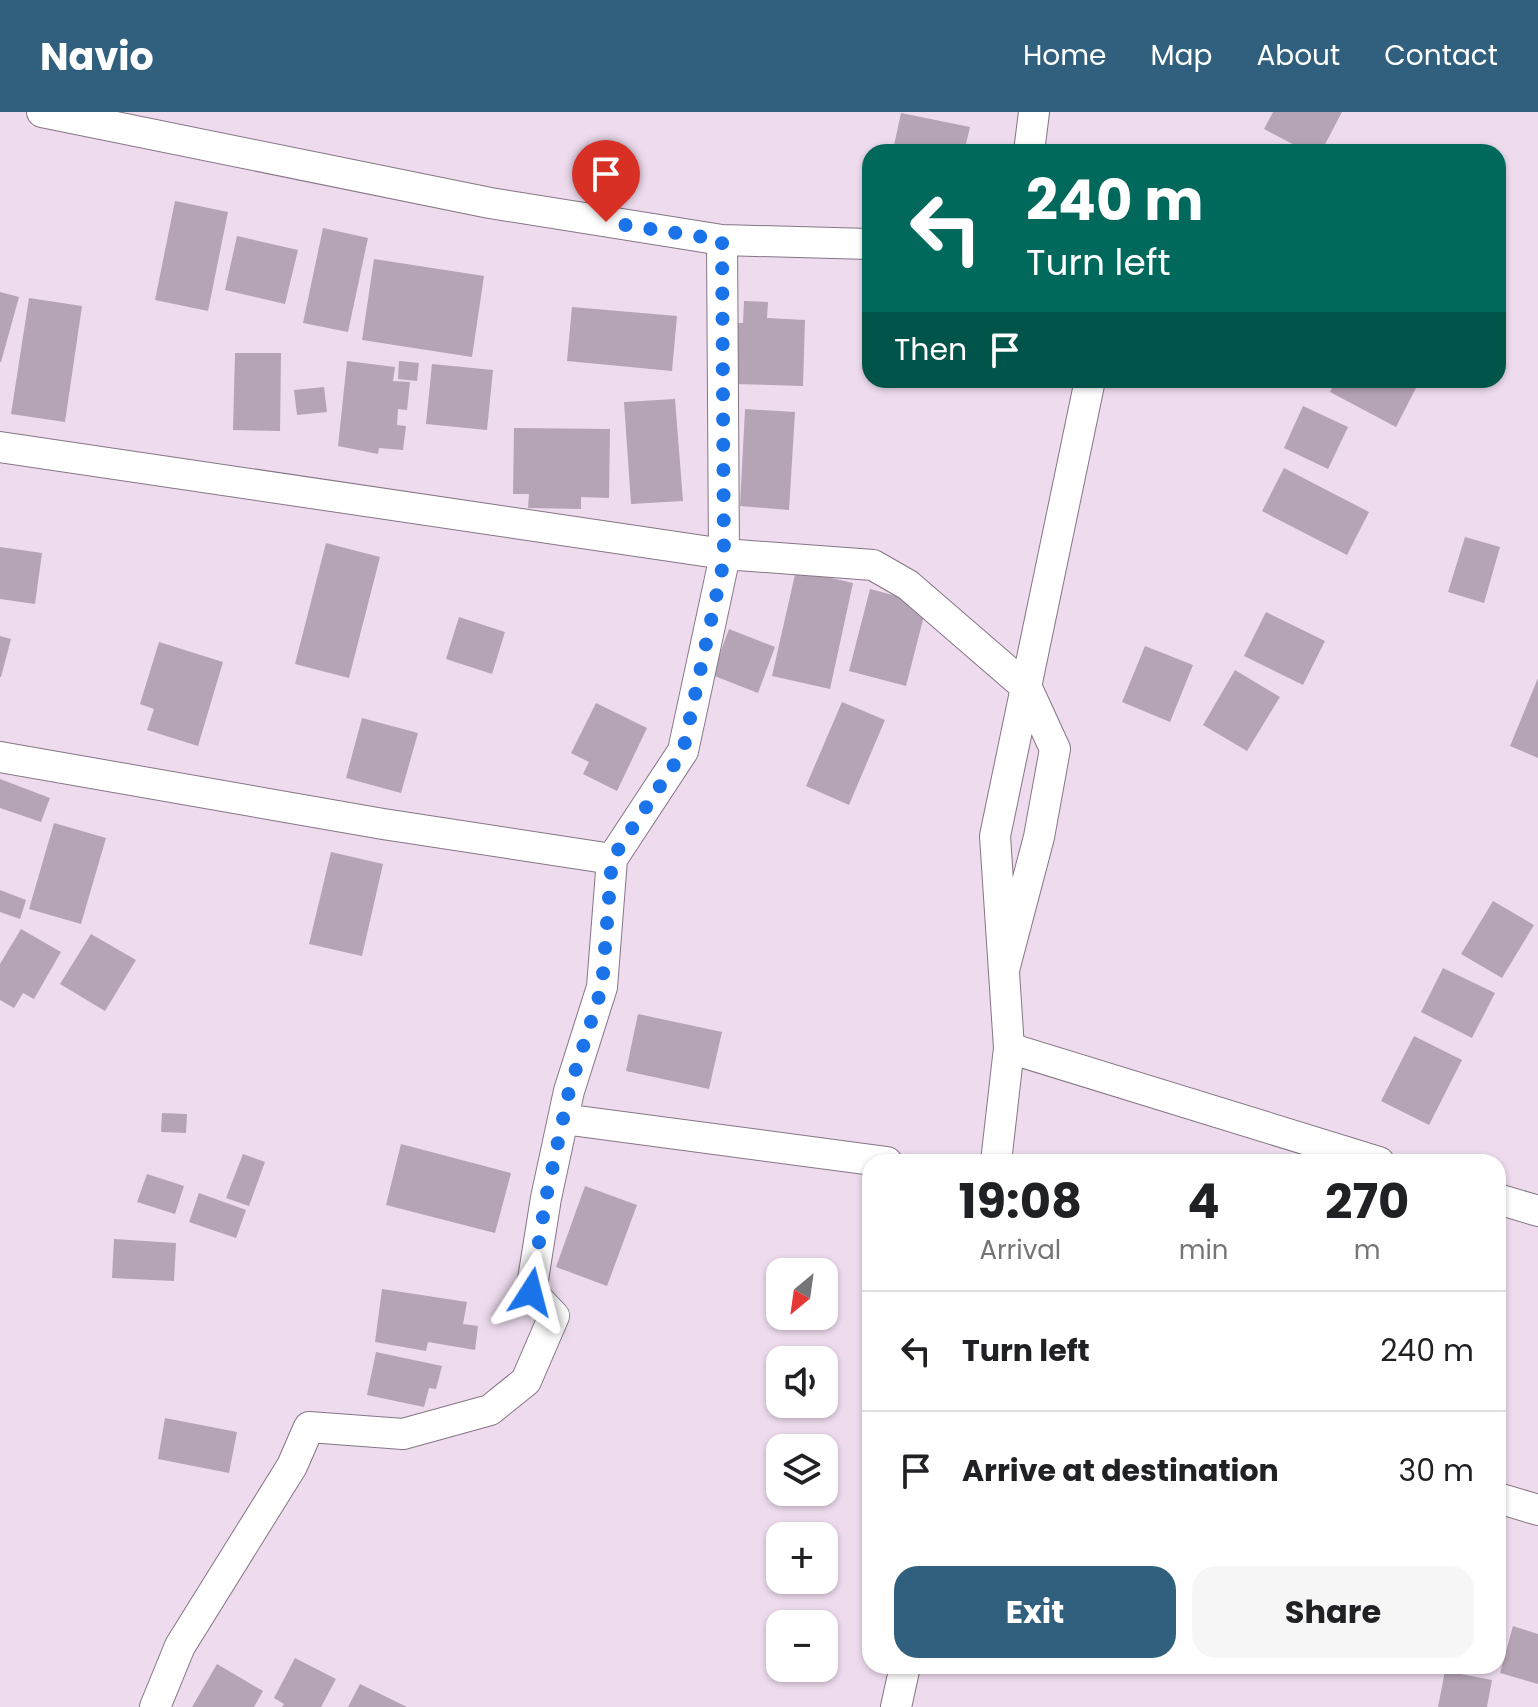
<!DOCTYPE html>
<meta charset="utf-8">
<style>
:root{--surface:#fff;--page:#f6f6f6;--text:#202124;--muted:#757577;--line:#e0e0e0;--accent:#30607e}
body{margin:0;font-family:Poppins,sans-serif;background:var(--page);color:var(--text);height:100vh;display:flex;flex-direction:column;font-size:30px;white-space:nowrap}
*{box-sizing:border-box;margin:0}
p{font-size:26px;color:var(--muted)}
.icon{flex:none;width:44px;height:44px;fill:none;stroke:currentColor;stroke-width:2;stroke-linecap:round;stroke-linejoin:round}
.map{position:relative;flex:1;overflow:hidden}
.side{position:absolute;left:862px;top:1042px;width:644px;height:520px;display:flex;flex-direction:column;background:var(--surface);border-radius:24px;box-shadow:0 2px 6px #0004}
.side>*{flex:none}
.banner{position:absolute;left:862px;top:32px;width:644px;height:244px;border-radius:24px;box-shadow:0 2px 6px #0004;background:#00695c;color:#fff;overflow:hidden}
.needle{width:52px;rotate:209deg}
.buttons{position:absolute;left:766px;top:1146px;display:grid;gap:16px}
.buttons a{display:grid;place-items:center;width:72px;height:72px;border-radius:16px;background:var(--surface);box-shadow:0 2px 6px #0004;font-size:40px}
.pin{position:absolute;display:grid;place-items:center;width:68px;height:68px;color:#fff;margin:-82px -34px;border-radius:50% 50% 50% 0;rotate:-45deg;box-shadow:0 0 8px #0007}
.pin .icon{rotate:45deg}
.me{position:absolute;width:88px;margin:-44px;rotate:9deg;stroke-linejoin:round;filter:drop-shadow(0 0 6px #0008)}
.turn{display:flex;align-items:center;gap:28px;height:168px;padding:0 32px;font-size:36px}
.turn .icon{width:104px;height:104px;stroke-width:2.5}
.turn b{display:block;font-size:56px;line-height:68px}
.then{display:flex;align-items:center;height:76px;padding:0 32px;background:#0003;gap:16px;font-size:30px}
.eta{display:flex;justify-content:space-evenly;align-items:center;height:136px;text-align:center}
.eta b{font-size:48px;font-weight:700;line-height:56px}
.cta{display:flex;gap:16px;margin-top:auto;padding:16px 32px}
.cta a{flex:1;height:92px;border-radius:24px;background:var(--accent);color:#fff;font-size:32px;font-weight:700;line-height:92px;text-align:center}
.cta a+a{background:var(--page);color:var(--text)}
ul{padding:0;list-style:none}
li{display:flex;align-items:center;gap:24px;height:120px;padding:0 32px;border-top:2px solid var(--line)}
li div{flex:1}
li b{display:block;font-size:30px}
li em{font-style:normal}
header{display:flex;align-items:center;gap:48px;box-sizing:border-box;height:112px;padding:0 40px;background:var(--accent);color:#fff}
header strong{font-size:38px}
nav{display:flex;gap:44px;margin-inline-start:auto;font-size:28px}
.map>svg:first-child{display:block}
.building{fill:#b5a4b5}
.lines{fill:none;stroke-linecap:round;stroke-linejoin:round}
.street-casing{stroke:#857585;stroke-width:32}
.street{stroke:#fff;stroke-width:30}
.route{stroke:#1a73e8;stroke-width:14;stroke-dasharray:0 25.2}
</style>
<header>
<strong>Navio</strong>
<nav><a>Home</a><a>Map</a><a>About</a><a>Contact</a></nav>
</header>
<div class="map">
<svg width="1538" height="1595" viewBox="0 0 1538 1595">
<rect width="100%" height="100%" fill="#eedcee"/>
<path class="building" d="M1273,0H1342L1321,40H1308L1264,17Z
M901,1L970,15L964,40L893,38Z
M175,89L228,100L208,199L155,188Z
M323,116L368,126L348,220L303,211Z
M237,124L298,138L285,192L225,178Z
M374,147L484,164L472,245L362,228Z
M0,180L19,185L1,250H0Z
M29,186L82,194L65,310L11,302Z
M744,189L768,190L767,206L805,208L803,274L734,272L736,211H743Z
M572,195L677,204L672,259L567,249Z
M235,241H281L280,319L233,318Z
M347,249L395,255L393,269L410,270L407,298L398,297L397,313L406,314L403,338L379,336L378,342L338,334Z
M399,249L419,251L417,269L398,267Z
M432,252L493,258L487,318L426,312Z
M1336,268H1420L1396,315L1330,280Z
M324,275L327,300L297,303L294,278Z
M675,287L683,389L631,392L624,290Z
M1303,294L1348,315L1328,357L1284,336Z
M745,297L795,300L789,398L740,394Z
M514,316L610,317L609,386L581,385V397L528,396L529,382H513Z
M1284,356L1369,400L1347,443L1262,399Z
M1465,425L1500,435L1484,491L1448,480Z
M326,431L380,445L349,566L295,552Z
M0,435L42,441L35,492L0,487Z
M796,458L853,471L830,577L772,564Z
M870,477L927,492L906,574L849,559Z
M1266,500L1325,529L1303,573L1244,544Z
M459,505L505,520L492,562L446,547Z
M729,517L775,535L758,581L712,563Z
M0,524L11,527L1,565H0Z
M159,530L223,550L198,634L147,618L154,597L140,592Z
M1145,534L1193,553L1170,610L1122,590Z
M1235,558L1280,585L1247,639L1203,613Z
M1538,566V646L1510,634Z
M842,590L885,608L849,693L806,674Z
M596,591L647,616L617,679L583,662L589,650L571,641Z
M362,606L418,621L401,681L346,666Z
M0,667L50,686L41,710L0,696Z
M54,711L106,726L81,812L29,797Z
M331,740L383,752L362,844L309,832Z
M0,778L26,788L20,807L0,800Z
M1493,789L1534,813L1502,866L1461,842Z
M21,817L61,840L34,887L23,881L14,896L0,888V852Z
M91,822L136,848L105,899L60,872Z
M1443,856L1495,881L1472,926L1421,900Z
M638,902L722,920L709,977L626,959Z
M1414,924L1462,948L1429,1013L1381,989Z
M162,1001L187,1002L186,1021L161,1020Z
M401,1032L511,1061L495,1121L386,1093Z
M243,1042L265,1050L249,1094L226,1086Z
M147,1062L184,1074L175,1102L137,1090Z
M585,1074L637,1093L607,1174L556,1155Z
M199,1081L246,1098L236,1126L189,1110Z
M114,1127L176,1131L174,1169L112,1166Z
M382,1177L467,1190L463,1212L478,1214L475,1238L428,1230L426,1239L375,1230Z
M376,1240L442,1254L436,1277L429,1276L424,1295L367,1283Z
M165,1306L237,1320L229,1361L158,1347Z
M1513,1514L1538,1522V1572L1500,1561Z
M295,1546L336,1567L321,1595H282L284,1592L274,1586Z
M217,1552L263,1579L254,1595H192Z
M1445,1559L1492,1568L1487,1595H1438Z
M360,1572L407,1595H348Z"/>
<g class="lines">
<g class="street-casing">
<path id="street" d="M42,0L490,91L722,128L870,132
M1029,40L1034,0
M0,335L724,442L873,453L908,473L1027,576L1055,637L1039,725L1004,858
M0,645L383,712L612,747L683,639L724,448L722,128
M1009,936L1379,1050
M563,1007L887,1050
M996,1050L1009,936L995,724L1090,268
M1498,1087L1538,1099
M1498,1386L1538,1398
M155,1595L180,1534L292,1354L309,1315L403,1322L490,1298L526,1269L554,1204L531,1180L546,1086L569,979L602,875L612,747
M896,1595L905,1554"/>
</g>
<use href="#street" class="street"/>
</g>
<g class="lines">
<path class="route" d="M531,1180L546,1086L569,979L602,875L612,747L683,639L724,448L722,128L606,110"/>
</g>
</svg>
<div class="buttons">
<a><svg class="needle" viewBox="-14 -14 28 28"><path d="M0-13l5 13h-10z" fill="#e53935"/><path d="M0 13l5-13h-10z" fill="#757577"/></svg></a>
<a><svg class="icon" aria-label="sound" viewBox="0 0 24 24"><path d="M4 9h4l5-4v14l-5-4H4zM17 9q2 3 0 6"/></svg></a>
<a><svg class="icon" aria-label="layers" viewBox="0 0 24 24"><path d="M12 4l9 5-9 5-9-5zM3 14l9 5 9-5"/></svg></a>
<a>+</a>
<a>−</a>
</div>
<div class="pin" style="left:606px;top:110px;background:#d93025"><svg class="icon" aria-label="arrive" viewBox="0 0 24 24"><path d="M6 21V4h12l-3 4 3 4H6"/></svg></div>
<svg class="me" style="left:531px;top:1180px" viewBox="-20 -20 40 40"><path d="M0-17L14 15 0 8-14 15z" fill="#1a73e8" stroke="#fff" stroke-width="4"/></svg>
<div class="banner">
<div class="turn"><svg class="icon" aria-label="left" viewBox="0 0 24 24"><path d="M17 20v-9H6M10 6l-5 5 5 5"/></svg><div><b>240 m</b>Turn left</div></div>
<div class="then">Then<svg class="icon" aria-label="arrive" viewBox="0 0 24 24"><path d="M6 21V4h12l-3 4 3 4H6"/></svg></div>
</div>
<section class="side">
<div class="eta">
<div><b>19:08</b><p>Arrival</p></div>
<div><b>4</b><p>min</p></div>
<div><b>270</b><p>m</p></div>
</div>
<ul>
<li><svg class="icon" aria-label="left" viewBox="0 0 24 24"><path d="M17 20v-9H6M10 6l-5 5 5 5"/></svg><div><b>Turn left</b></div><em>240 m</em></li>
<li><svg class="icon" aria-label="arrive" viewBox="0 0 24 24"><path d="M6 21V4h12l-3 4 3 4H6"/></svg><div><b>Arrive at destination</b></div><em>30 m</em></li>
</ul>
<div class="cta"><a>Exit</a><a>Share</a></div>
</section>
</div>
